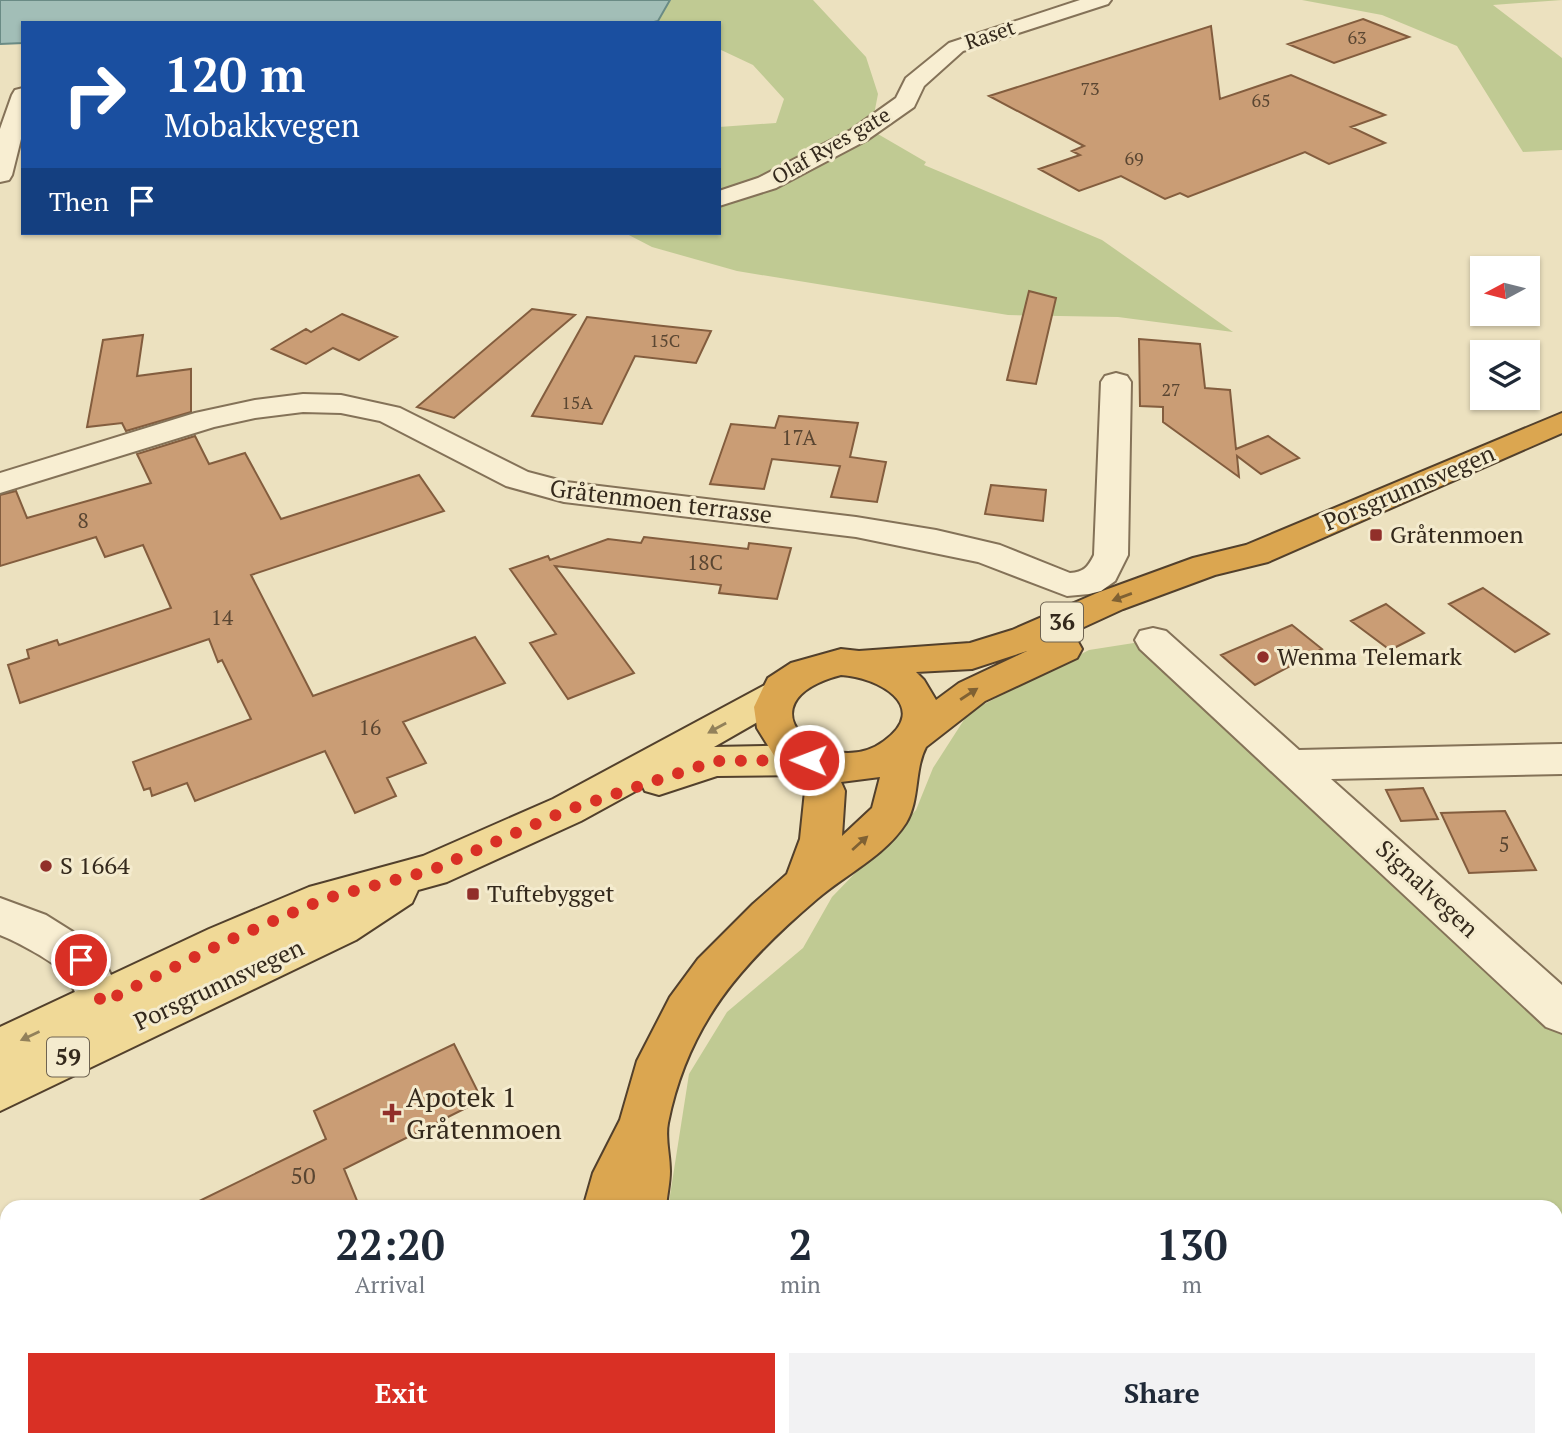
<!DOCTYPE html>
<meta charset="utf-8">
<style>
:root{--surface:#fff;--page:#f2f2f3;--text:#1f2937;--muted:#747a83;--accent:#d93025}
body{margin:0;font-family:"PT Serif",serif;background:var(--page);color:var(--text);height:100vh;display:flex;flex-direction:column;font-size:26px;white-space:nowrap}
*{box-sizing:border-box;margin:0}
p{font-size:23px;color:var(--muted)}
.icon{flex:none;width:38px;height:38px;fill:none;stroke:currentColor;stroke-width:2;stroke-linecap:round;stroke-linejoin:round}
.map{position:relative;flex:1;overflow:hidden}
.panel{position:absolute;left:0px;top:1200px;width:1563px;height:247px;display:flex;flex-direction:column;background:var(--surface);border-radius:21px 21px 0 0;box-shadow:0 2px 5px #0004}
.panel>*{flex:none}
.top-card{position:absolute;left:21px;top:21px;width:700px;height:214px;border-radius:0px;box-shadow:0 2px 5px #0004;background:#1a4fa0;color:#fff;overflow:hidden}
.needle{width:46px;rotate:263deg}
.tools{position:absolute;left:1470px;top:256px;display:grid;gap:14px}
.tools a{display:grid;place-items:center;width:70px;height:70px;border-radius:0px;background:var(--surface);box-shadow:0 2px 5px #0004;font-size:35px}
.pin{position:absolute;display:grid;place-items:center;width:60px;height:60px;color:#fff;margin:-30px;border:4px solid #fff;border-radius:50%;box-shadow:0 2px 7px #0007}
.me{position:absolute;width:77px;margin:-38px;rotate:271deg;stroke-linejoin:round;filter:drop-shadow(0 0 5px #0008)}
.turn{display:flex;align-items:center;gap:24px;height:147px;padding:0 28px;font-size:32px}
.turn .icon{width:91px;height:91px;stroke-width:2.5}
.turn b{display:block;font-size:49px;line-height:60px}
.then{display:flex;align-items:center;height:66px;padding:0 28px;background:#0003;gap:14px;font-size:26px}
.eta{display:flex;justify-content:space-evenly;align-items:center;height:119px;text-align:center}
.eta b{font-size:42px;font-weight:700;line-height:49px}
.primary-button{display:flex;gap:14px;margin-top:auto;padding:14px 28px}
.primary-button a{flex:1;height:80px;border-radius:0px;background:var(--accent);color:#fff;font-size:28px;font-weight:700;line-height:80px;text-align:center}
.primary-button a+a{background:var(--page);color:var(--text)}
.map>svg:first-child{display:block}
.green{fill:#c0ca93}
.water{fill:#a2beb7;stroke:#6a8b85;stroke-width:2}
.building{fill:#ca9d75;stroke:#835d3e;stroke-width:2}
.lines{fill:none;stroke-linecap:round;stroke-linejoin:round}
.street-casing{stroke:#847258;stroke-width:4}
.primary-casing{stroke:#52402c;stroke-width:4}
.highway-casing{stroke:#52402c;stroke-width:4}
.street{fill:#f8eed2;fill-rule:evenodd}
.primary{fill:#f0d997;fill-rule:evenodd}
.highway{fill:#dba650;fill-rule:evenodd}
.oneway{fill:#7f6133}
.oneway2{fill:#92815a}
.route{stroke:#d93025;stroke-width:12;stroke-dasharray:0 21.6}
.poi-dot{fill:#912f2a;stroke:#f4ebce;stroke-width:2.5}
.labels{text-anchor:middle;stroke-width:6;stroke-linejoin:round;paint-order:stroke}
.far-number-label{font-size:18px;fill:#5a4632}
.far-street-label{font-size:21px;fill:#34291c;stroke:#f4ebce}
.number-label{font-size:21px;fill:#5a4632}
.shield{fill:#f4ebce;stroke:#6e6351;stroke-width:2}
.shield-label{font-size:23px;font-weight:bold;fill:#34291c}
.street-label{font-size:24px;fill:#34291c;stroke:#f4ebce}
.poi-label{font-size:24px;fill:#34291c;stroke:#f4ebce;text-anchor:start}
.near-number-label{font-size:24px;fill:#5a4632}
.near-poi-label{font-size:28px;fill:#34291c;stroke:#f4ebce;text-anchor:start}
</style>
<div class="map">
<svg width="1562" height="1446" viewBox="0 0 1562 1446">
<rect width="100%" height="100%" fill="#ece1bf"/>
<path class="green" d="M670,0H813L866,57L878,94L871,130L926,162L924,165L1102,240L1233,332L1118,317L1008,315L737,271L652,247L625,233H719V127L776,123L784,99L753,65L719,49V23L658,21Z
M1302,0H1562L1493,5L1562,58V150L1523,152L1457,46L1382,15Z
M1153,640L1562,1015V1248L1556,1253V1208H668L689,1074L727,1012L803,948L832,897L916,810L933,768L969,712L1089,650Z
M629,1440H1293L1284,1446H629Z"/>
<path class="water" d="M0,0H670L658,21L650,23H23V43L0,44Z"/>
<path class="building" d="M1363,19L1409,37L1334,63L1288,44Z
M1211,26L1220,99L1291,75L1385,115L1351,127L1385,143L1329,164L1305,152L1188,197L1180,193L1165,199L1121,176L1079,191L1039,169L1080,155L1072,151L1084,146L989,96Z
M1029,291L1056,298L1036,384L1007,380Z
M532,309L575,315L454,418L417,407Z
M342,314L397,337L359,360L333,348L306,364L272,349L306,329L311,332Z
M587,317L654,325L711,331L696,363L635,356L602,424L532,416Z
M143,335L137,376L191,369V412L126,431L122,423L87,427L103,340Z
M1139,339L1200,344L1205,388L1230,390L1236,449L1268,436L1299,458L1261,474L1237,456L1239,477L1163,422V407L1140,406Z
M779,416L858,423L850,457L886,462L877,502L831,497L840,466L772,459L764,489L710,484L731,424L775,428Z
M195,436L209,464L245,453L281,519L419,475L444,511L251,575L313,696L475,637L505,683L403,722L426,763L387,778L396,796L355,813L325,751L195,801L187,783L152,796L150,788L144,790L133,762L251,719L222,660L218,662L209,639L20,703L8,665L29,658L27,650L57,640L59,645L171,608L143,545L105,557L96,537L0,566V495L16,491L27,518L151,483L137,454Z
M991,485L1046,490L1043,521L985,514Z
M644,537L748,549L749,543L791,548L777,599L719,593L721,585L555,566L634,673L568,699L530,643L556,634L510,569L548,556L550,560L608,539L641,543Z
M1483,588L1549,634L1515,652L1449,604Z
M1386,604L1424,633L1390,650L1351,621Z
M1292,625L1322,649L1255,685L1221,655Z
M1423,788L1438,819L1401,821L1386,790Z
M1505,811L1536,870L1469,873L1441,813Z
M454,1044L482,1100L344,1169L360,1208H185L326,1139L314,1111Z"/>
<g class="lines">
<g class="street-casing">
<path id="street" d="M1080,0H1111L1108,4L963,51L924,86L914,107L867,140L776,188L719,206V191L758,178L851,130L896,98L906,78L949,43Z
M23,88V131L12,175L9,180L0,182V129L12,95L15,90Z
M1116,373L1127,376L1131,382L1128,555L1115,581L1101,591L1089,594L1067,596L978,562L856,537L564,502L506,486L380,421L341,413L303,412L255,418L214,427L0,493V473L195,413L255,400L303,394L341,395L400,408L528,472L566,482L856,517L936,530L1000,545L1070,573C1084,572 1088,567 1094,555L1101,382L1105,376Z
M1153,628L1166,631L1299,750L1562,744V774L1331,779L1562,985V1033L1546,1027L1140,649L1135,640L1140,631Z
M0,898L46,915L97,947L118,989L137,1011L144,1025L137,1039C133,1041 126,1045 122,1045C91,1046 79,994 66,975C57,963 14,940 0,935Z
M1562,1223V1276L1556,1278V1225Z
M1283,1440H1344L1342,1446H1280Z
M1480,1440H1540L1543,1446H1482Z"/>
</g>
<g class="primary-casing">
<path id="primary" d="M776,682L789,686L795,695L789,704L714,747L809,745L823,750L829,760L823,770L809,775L717,776L659,795L645,791L643,787L581,821L447,882L418,890L412,903L356,940L0,1111V1027L209,929L309,887L423,856L553,799L763,686Z"/>
</g>
<g class="highway-casing">
<path id="highway" d="M1562,413V433L1268,562L1215,575L1123,609L1060,638L1077,640L1082,649L1077,658L985,701L926,747C914,770 920,800 906,823C885,856 846,874 817,899C742,963 688,1023 668,1123C665,1138 670,1155 670,1171C670,1183 667,1195 666,1208H583L593,1173L620,1120L637,1061L670,997L698,959L753,904L787,874L800,839L805,791L797,771L775,757L757,728L754,707L763,688L768,678L791,663L841,649L859,651L970,643L1012,630L1097,593L1193,558L1246,545ZM1027,651L959,683L936,700L924,680L916,672L972,669ZM841,675C877,677 932,706 884,741C828,783 734,703 841,675ZM880,777L872,808L842,836L845,791L841,782Z
M518,1440H575V1446H517Z
M579,1440H636V1446H578Z"/>
</g>
<use href="#street" class="street"/>
<use href="#primary" class="primary"/>
<use href="#highway" class="highway"/>
</g>
<defs><path id="oneway-solid" d="M-6-.8H1V-3.2L6.5 0L1 3.2V.8H-6Z" transform="scale(1.75)"/></defs>
<g class="oneway">
<use href="#oneway-solid" transform="translate(1122 597) rotate(160)"/>
<use href="#oneway-solid" transform="translate(969 694) rotate(-33)"/>
<use href="#oneway-solid" transform="translate(860 843) rotate(-42)"/>
</g>
<g class="oneway2">
<use href="#oneway-solid" transform="translate(717 728) rotate(151)"/>
<use href="#oneway-solid" transform="translate(30 1036) rotate(155)"/>
</g>
<g class="lines">
<path class="route" d="M81,960L102,1003L225,942L324,899L432,870L567,810L715,761L809,760"/>
</g>
<g class="poi-dot">
<rect x="1369" y="528" width="14" height="14" rx="3.5"/>
<circle cx="1263" cy="657" r="7"/>
<circle cx="46" cy="866" r="7"/>
<rect x="466" y="887" width="14" height="14" rx="3.5"/>
<path d="M388.5 1102.5h7v7h7v7h-7v7h-7v-7h-7v-7h7z"/>
</g>
<g class="labels">
<g class="far-number-label">
<text x="1357" y="44">63</text>
<text x="1090" y="95">73</text>
<text x="1261" y="107">65</text>
<text x="1134" y="165">69</text>
<text x="665" y="347">15C</text>
<text x="1171" y="396">27</text>
<text x="577" y="409">15A</text>
</g>
<g class="far-street-label">
<text transform="translate(990 35) rotate(-19)" y="7">Raset</text>
<text transform="translate(831 146) rotate(-30)" y="7">Olaf Ryes gate</text>
</g>
<g class="number-label">
<text x="799" y="445">17A</text>
<text x="83" y="528">8</text>
<text x="705" y="570">18C</text>
<text x="222" y="625">14</text>
<text x="370" y="735">16</text>
<text x="1504" y="852">5</text>
</g>
<g class="shield">
<rect x="1041" y="602.5" width="42" height="39" rx="5"/>
<rect x="47" y="1037.5" width="42" height="39" rx="5"/>
</g>
<g class="shield-label">
<text x="1062" y="630">36</text>
<text x="68" y="1065">59</text>
</g>
<g class="street-label">
<text transform="translate(1409 488) rotate(-23)" y="8">Porsgrunnsvegen</text>
<text transform="translate(661 502) rotate(7)" y="8">Gråtenmoen terrasse</text>
<text transform="translate(1427 889) rotate(43)" y="8">Signalvegen</text>
<text transform="translate(219 985) rotate(-25)" y="8">Porsgrunnsvegen</text>
</g>
<g class="poi-label">
<text x="1390" y="543">Gråtenmoen</text>
<text x="1277" y="665">Wenma Telemark</text>
<text x="60" y="874">S 1664</text>
<text x="487" y="902">Tuftebygget</text>
</g>
<g class="near-number-label">
<text x="303" y="1184">50</text>
</g>
<g class="near-poi-label">
<text x="406" y="1107">Apotek 1<tspan x="406" dy="32">Gråtenmoen</tspan></text>
</g>
</g>
</svg>
<div class="tools">
<a><svg class="needle" viewBox="-14 -14 28 28"><path d="M0-13l5 13h-10z" fill="#e53935"/><path d="M0 13l5-13h-10z" fill="#747a83"/></svg></a>
<a><svg class="icon" aria-label="layers" viewBox="0 0 24 24"><path d="M12 4l9 5-9 5-9-5zM3 14l9 5 9-5"/></svg></a>
</div>
<div class="pin" style="left:81px;top:960px;background:#d93025"><svg class="icon" aria-label="arrive" viewBox="0 0 24 24"><path d="M6 21V4h12l-3 4 3 4H6"/></svg></div>
<svg class="me" style="left:809px;top:760px" viewBox="-20 -20 40 40"><circle r="17" fill="#d93025" stroke="#fff" stroke-width="3"/><path d="M0-11L8 9 0 5-8 9z" fill="#fff"/></svg>
<div class="top-card">
<div class="turn"><svg class="icon" aria-label="right" viewBox="0 0 24 24"><path d="M7 20v-9h11M14 6l5 5-5 5"/></svg><div><b>120 m</b>Mobakkvegen</div></div>
<div class="then">Then<svg class="icon" aria-label="arrive" viewBox="0 0 24 24"><path d="M6 21V4h12l-3 4 3 4H6"/></svg></div>
</div>
<section class="panel">
<div class="eta">
<div><b>22:20</b><p>Arrival</p></div>
<div><b>2</b><p>min</p></div>
<div><b>130</b><p>m</p></div>
</div>
<div class="primary-button"><a>Exit</a><a>Share</a></div>
</section>
</div>
